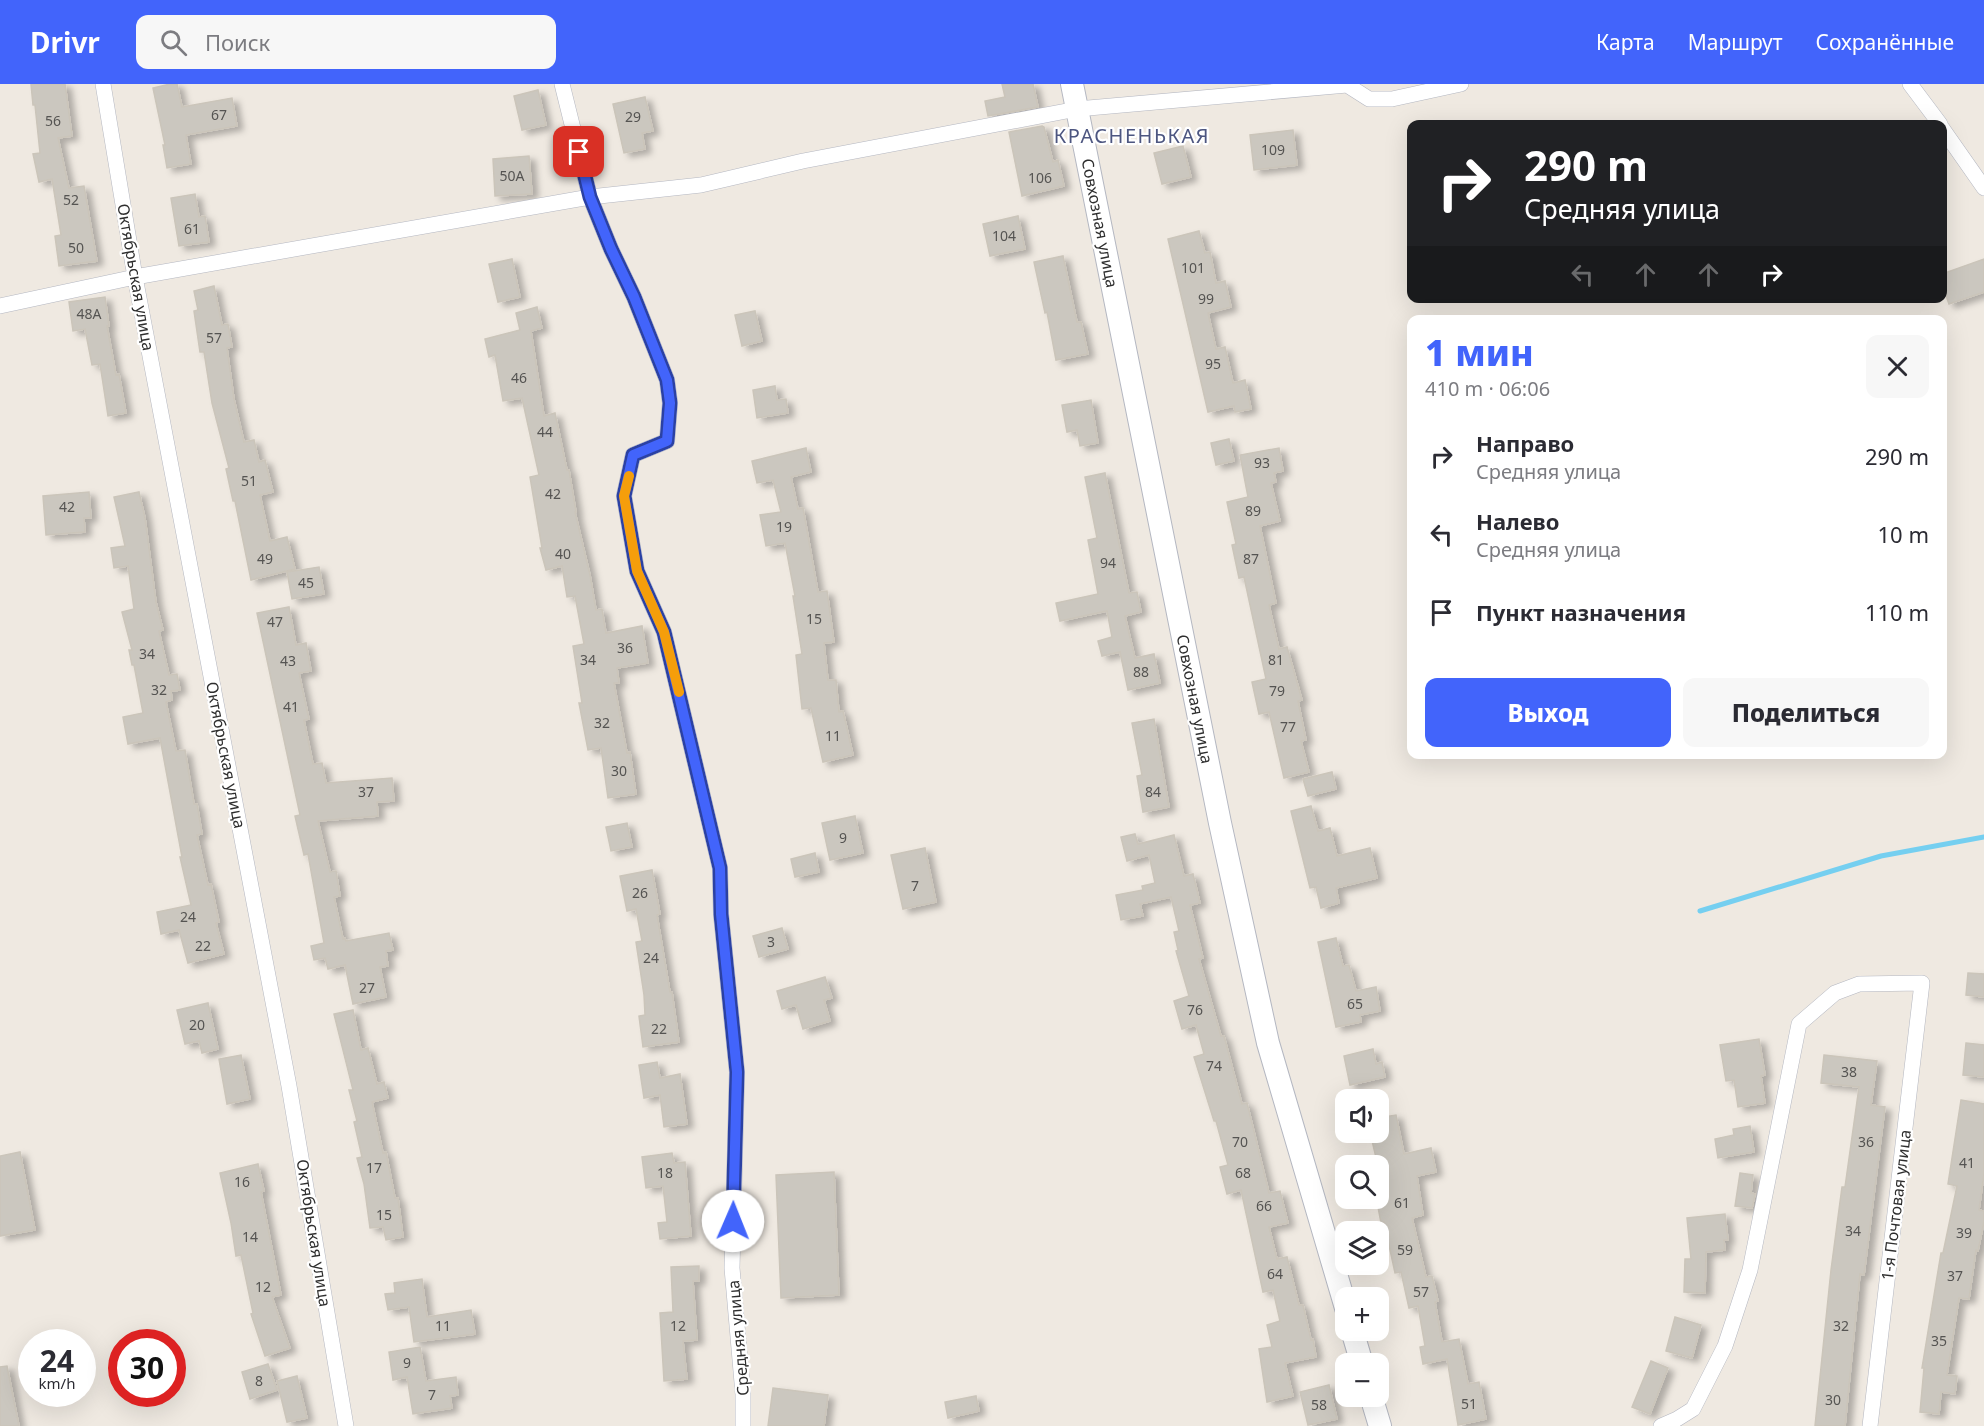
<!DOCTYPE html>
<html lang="ru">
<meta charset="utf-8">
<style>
:root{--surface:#fff;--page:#f7f7f7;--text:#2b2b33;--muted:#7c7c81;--accent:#4264fb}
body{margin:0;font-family:"Noto Sans",sans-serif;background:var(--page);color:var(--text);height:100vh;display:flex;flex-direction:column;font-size:22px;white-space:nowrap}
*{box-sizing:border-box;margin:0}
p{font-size:20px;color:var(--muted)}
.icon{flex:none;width:33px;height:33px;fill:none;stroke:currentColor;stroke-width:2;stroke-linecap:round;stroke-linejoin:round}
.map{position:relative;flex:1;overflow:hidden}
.sheet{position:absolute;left:1407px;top:231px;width:540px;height:444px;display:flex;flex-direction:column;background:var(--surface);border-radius:12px;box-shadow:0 6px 24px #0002}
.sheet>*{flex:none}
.top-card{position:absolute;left:1407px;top:36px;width:540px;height:183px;border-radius:12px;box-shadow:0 6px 24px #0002;background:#202124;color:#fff;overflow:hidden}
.tools{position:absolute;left:1335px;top:1005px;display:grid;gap:12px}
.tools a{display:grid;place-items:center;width:54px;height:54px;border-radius:12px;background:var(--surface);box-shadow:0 6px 24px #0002;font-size:30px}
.speed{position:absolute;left:18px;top:1245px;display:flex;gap:12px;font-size:30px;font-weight:700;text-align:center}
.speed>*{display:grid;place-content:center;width:78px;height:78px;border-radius:50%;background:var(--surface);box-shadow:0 6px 24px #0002;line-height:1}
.speed small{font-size:15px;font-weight:400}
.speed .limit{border:9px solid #d22;background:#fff;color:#111}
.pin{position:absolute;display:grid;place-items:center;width:51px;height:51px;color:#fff;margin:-26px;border-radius:12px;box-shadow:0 3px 9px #0006}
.me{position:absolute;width:66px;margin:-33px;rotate:1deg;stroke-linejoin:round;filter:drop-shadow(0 0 4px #0008)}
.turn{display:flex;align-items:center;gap:21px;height:126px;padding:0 18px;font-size:27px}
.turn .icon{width:78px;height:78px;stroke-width:2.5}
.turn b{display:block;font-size:42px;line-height:51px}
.lanes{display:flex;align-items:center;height:57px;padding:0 18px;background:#0003;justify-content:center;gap:30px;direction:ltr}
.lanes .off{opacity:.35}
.round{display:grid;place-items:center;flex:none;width:63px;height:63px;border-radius:12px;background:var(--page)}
.overview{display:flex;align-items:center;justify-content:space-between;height:102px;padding:0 18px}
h1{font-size:36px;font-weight:800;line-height:45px;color:var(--accent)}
.cta{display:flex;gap:12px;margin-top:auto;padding:12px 18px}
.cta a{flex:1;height:69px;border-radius:12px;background:var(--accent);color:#fff;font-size:24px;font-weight:800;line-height:69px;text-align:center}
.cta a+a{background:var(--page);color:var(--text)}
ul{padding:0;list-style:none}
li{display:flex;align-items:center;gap:18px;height:78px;padding:0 18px}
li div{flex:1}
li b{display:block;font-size:22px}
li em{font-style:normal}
header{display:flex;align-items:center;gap:36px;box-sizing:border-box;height:84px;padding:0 30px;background:var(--accent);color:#fff}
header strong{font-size:28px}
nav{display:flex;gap:33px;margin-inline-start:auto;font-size:21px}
.search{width:420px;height:54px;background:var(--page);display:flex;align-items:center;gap:15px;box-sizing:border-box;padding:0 21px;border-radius:12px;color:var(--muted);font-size:22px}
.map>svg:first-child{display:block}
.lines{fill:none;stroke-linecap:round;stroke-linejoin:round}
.stream{stroke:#75cff0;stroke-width:5}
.building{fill:#cbc7bf;stroke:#cbc5ba;stroke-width:1.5;filter:url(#shadow)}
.street-casing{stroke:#b4b7c1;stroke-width:16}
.secondary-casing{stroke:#b4b7c1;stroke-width:24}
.street{stroke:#fff;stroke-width:15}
.secondary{stroke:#fff;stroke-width:22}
.route-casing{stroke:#2b41a3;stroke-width:15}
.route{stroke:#4264fb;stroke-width:10}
.slow{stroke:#f59e0b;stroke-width:10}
.labels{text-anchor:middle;stroke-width:4.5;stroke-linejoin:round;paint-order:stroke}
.number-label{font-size:14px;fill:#555452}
.street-label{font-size:16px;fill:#2e2e2e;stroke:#fff}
.quarter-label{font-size:20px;letter-spacing:1.5px;fill:#4d5680;stroke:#fff}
</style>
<header>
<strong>Drivr</strong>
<div class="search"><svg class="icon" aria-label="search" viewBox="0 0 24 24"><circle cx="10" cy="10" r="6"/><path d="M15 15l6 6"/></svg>Поиск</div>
<nav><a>Карта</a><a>Маршрут</a><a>Сохранённые</a></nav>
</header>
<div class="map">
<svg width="1984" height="1342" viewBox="0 0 1984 1342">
<defs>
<filter id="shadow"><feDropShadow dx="6" dy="4" stdDeviation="3" flood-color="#0004"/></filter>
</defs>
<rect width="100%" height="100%" fill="#efe9e1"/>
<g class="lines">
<path class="stream" d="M1700,827L1881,772L1984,753"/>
</g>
<path class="building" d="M31,0H65L72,52L58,54L69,104L84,102L97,177L59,182L55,152L61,151L52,95L39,98L33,70L40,69L35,21H33Z
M170,0H177L182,23L232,14L237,42L186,51L191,80L167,84L163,61H165L153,4Z
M1002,0H1033L1038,23L988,32L985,17L1005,13Z
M538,6L546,41L522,46L514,12Z
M645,13L653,47L642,49L645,65L624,69L613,20Z
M1042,42L1044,43L1053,78L1058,76L1064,102L1022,112L1009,48Z
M1293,46L1297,81L1254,86L1250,51Z
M1183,62L1191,93L1162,100L1154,69Z
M529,72L532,110L495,112L493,75Z
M195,110L199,133L205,132L209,158L179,162L171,114Z
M1018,132L1025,165L990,172L983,140Z
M1199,147L1205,169L1210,168L1216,199L1225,197L1231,223L1208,229L1216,265L1225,263L1233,299L1245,296L1251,325L1235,328L1234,322L1208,328L1168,155Z
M1063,172L1077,238H1081L1088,270L1056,276L1047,228L1045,229L1034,178Z
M512,175L520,213L498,218L489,180Z
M1984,175V208L1949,220L1942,200V190Z
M214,202L222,241L228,240L232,263L227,264L234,315L244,358L254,356L259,378L265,376L273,408L260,411L270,457L287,453L295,485L251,496L235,417H233L226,385L229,384L212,319L204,268H200L194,227L198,226L194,207Z
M105,213L109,242H107L116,291L119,290L126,329L108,332L100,280L92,281L85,245L73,247L69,218Z
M537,223L542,244L531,247L544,332L555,329L567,386H569L576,428H575L590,491L596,526L602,525L606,549L642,542L648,579L617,584L619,599H614L627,669L630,668L636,710L608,714L601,664L588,666L579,619H582L573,562L584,560L575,512L567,513L562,482L546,486L540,464H542L530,393L539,391L522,314L503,317L495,271L489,273L485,255L520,246L516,229Z
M755,227L762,257L742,262L735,231Z
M775,302L777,316L786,315L788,329L757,334L753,306Z
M1091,316L1098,359L1080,362L1077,346L1067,348L1062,321Z
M1229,355L1234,377L1216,381L1211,359Z
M806,364L811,388L791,393L798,425L803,424L818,508L827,507L834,558L824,559L828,596H836L839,628L843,627L853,671L823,678L811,624L802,625L796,571L802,570L793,512H795L785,459L766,462L760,431L781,428L773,396L757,399L752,377Z
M1279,364L1283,387L1274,389L1276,398L1271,399L1280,437L1260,442L1276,519L1269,521L1279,565L1287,563L1302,616L1298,617L1306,656L1301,657L1309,688L1284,694L1269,628L1259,630L1252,598L1266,595L1244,493L1239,494L1232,461L1236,460L1227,418L1248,413L1240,371Z
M1105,389L1129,509L1137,508L1141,528L1125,532L1135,574L1154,570L1160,599L1128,606L1120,568L1102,572L1098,557L1112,553L1107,527L1060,537L1056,519L1098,510L1088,456L1097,454L1085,393Z
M89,408L91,434H84L85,448L46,451L43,412Z
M139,408L145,434L156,518L163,546L159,547L169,591L177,590L180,606L171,607L172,616L166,618L176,667L185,666L194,720H197L202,750L197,751L208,801L211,800L219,838L216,839L224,870L188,879L179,846L161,850L157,828L191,821L180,773H182L160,654L128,660L123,633L143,629L134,581H132L129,566H132L122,528L134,525L128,482L114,484L111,464L125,462L114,413Z
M319,483L324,510L292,515L287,488Z
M289,523L296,561L306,559L311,587L299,589L309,635L304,636L313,680L322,679L326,699L392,694L394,717L377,718L378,732L318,737L330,788L336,787L340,812L334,813L343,855L345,854L346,857L389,849L393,866L386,867L388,882L380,883L386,913L353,920L345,881L328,885L325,874L314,876L311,862L324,859L308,770L304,771L295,732L300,731L257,529Z
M1154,635L1169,723L1143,728L1137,692L1142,691L1132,639Z
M1332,688L1336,705L1308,712L1303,695Z
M1311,722L1318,747L1330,744L1337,772L1370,764L1377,794L1336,804L1339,819L1321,824L1316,803L1310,804L1291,727Z
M855,732L863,769L830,776L822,739Z
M627,739L632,763L611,767L606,743Z
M1135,750L1138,760L1174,751L1184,792L1193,790L1200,819L1190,821L1203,874L1199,875L1221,952H1224L1242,1020L1247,1019L1269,1109L1280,1107L1288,1139L1269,1143L1277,1175L1287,1173L1299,1221H1303L1311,1256L1313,1255L1316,1273L1285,1279L1293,1312L1267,1318L1259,1265L1272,1263L1267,1241L1280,1237L1273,1206L1263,1208L1241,1106L1227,1110L1220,1083L1228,1081L1216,1037H1214L1194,973L1204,970L1196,941L1182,945L1174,917L1189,912L1176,867L1178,866L1174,848L1179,847L1171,813L1140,820L1143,832L1121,836L1116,811L1143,806L1142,802L1155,799L1149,771L1127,777L1121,753Z
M925,764L936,818L903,825L891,771Z
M815,769L819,788L795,793L791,775Z
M652,786L660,830L657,831L670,908H672L679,958L643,963L639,932L645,931L644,911L636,858L642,857L636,825L627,827L620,792Z
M782,844L788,865L759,873L753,852Z
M1336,854L1343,882L1349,881L1356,907L1376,903L1380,927L1360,931L1361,938L1336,943L1318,858Z
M1968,889L1984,890V913L1966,911Z
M825,893L832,914L824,916L830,937L803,945L796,921L782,925L777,907Z
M208,919L218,965L202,969L199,957L185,960L177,926Z
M353,926L361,966L368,964L377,1000L384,998L388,1014L372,1018L383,1069L386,1068L395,1114H398L403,1153L386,1156L383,1143L370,1144L364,1100L357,1074L362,1073L354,1038L357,1037L349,1006H353L334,930Z
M1759,955L1765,991L1761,992L1765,1019L1738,1023L1734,996L1726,997L1720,961Z
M1966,959L1984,961V993L1963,991Z
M1373,965L1376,980L1382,978L1385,993L1350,1001L1344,972Z
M241,971L250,1015L227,1020L219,975Z
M1824,971L1877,977L1871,1021L1885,1023L1864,1191L1860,1190L1845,1342H1815L1831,1186L1842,1103H1845L1859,1003L1821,999Z
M657,978L660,994L680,990L687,1040L664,1043L660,1011L644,1014L639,981Z
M1961,1016L1984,1020V1090L1979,1126L1984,1127V1138L1978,1167L1976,1166L1969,1215L1959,1214L1947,1291L1957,1292L1955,1310L1941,1308L1939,1330L1920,1328L1924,1284H1922L1941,1169H1943L1957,1102L1948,1100Z
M1396,1031L1404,1070L1431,1064L1436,1088L1417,1092L1423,1131L1412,1134L1426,1193L1432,1192L1438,1217L1435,1218L1442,1258L1459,1255L1468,1300L1479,1298L1486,1335L1458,1341L1447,1275L1423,1280L1420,1263L1425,1262L1418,1222L1409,1224L1401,1188L1395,1189L1384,1138L1381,1139L1378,1123V1082L1370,1048H1378V1034Z
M1750,1042L1754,1068L1718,1074L1715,1055L1734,1051L1733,1045Z
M20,1068L35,1146L0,1152V1072Z
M672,1069L674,1079L685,1078L691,1152L660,1155L658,1139L667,1138L663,1102L646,1104L642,1073Z
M258,1080L264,1107L261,1108L281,1211L272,1213L290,1264L265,1272L251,1230L253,1229L241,1171L236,1172L231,1139L220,1089Z
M834,1088L839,1211L781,1214L776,1091Z
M1740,1089L1753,1091L1751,1109L1755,1110L1752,1124L1735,1122Z
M1725,1130L1728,1156H1724L1725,1166L1706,1168L1705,1209L1684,1208L1685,1175H1691L1687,1134Z
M699,1182V1197H693L697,1256L683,1257L687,1295L664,1297L660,1229L673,1228L671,1183Z
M422,1195L427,1233L471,1226L475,1250L414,1258L409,1223L388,1226L385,1210L395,1209L394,1199Z
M1675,1233L1701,1241L1692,1274L1666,1267Z
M420,1263L426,1297L456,1293L458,1311L450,1312L452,1324L413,1330L407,1293L393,1296L389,1268Z
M1651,1277L1668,1284L1650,1330L1632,1323Z
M268,1280L277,1306L250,1315L242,1288Z
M7,1282L19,1342H0V1283Z
M297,1292L307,1334L287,1338L277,1297Z
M1329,1301L1337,1335L1308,1341L1300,1308Z
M773,1304L828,1311L824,1342H768Z
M976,1312L979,1327L948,1334L945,1318Z"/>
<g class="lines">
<g class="street-casing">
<path id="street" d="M103,0L135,193L289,1002L346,1342
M562,0L590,113L611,165L634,213L667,296L670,319L667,357L633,371L624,412L637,487L664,548L720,784L721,830L737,988L732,1184L743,1310V1342
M1910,0L1940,40
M1942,44L1984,104
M0,222L135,193L590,113L701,101L803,77L1077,25L1347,1L1369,15H1392L1461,0
M1661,1342L1677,1335L1693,1325L1725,1262L1750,1186L1799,940L1835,909L1859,900L1922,899L1870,1342"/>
</g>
<g class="secondary-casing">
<path id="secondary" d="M1072,0L1220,739L1268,959L1346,1224
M1352,1246L1362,1280
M1371,1312L1380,1342"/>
</g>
<use href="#street" class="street"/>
<use href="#secondary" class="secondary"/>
</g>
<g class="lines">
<g class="route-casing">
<path id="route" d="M579,68L590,113L611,165L634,213L667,296L670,319L667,357L633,371L624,412L637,487L664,548L720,784L721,830L737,988L733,1137"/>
</g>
<use href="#route" class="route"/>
<path class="slow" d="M629,392L624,412L637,487L664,548L679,608"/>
</g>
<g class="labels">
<g class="number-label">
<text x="219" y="36">67</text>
<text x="633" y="38">29</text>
<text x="53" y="42">56</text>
<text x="1273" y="71">109</text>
<text x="512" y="97">50А</text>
<text x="1040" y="99">106</text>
<text x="71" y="121">52</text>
<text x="192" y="150">61</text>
<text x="1004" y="157">104</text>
<text x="76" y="169">50</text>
<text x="1193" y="189">101</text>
<text x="1206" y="220">99</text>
<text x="89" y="235">48А</text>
<text x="214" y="259">57</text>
<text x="1213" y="285">95</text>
<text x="519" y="299">46</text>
<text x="545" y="353">44</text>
<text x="1262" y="384">93</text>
<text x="249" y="402">51</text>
<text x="553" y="415">42</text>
<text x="67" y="428">42</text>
<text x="1253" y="432">89</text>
<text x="784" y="448">19</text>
<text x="563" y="475">40</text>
<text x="265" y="480">49</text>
<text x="1251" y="480">87</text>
<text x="1108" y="484">94</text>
<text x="306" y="504">45</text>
<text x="814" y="540">15</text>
<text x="275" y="543">47</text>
<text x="625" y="569">36</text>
<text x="147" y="575">34</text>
<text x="588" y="581">34</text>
<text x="1276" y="581">81</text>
<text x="288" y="582">43</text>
<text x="1141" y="593">88</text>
<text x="159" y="611">32</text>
<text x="1277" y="612">79</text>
<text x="291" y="628">41</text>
<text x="602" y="644">32</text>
<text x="1288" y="648">77</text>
<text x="833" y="657">11</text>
<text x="619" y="692">30</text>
<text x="366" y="713">37</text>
<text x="1153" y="713">84</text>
<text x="843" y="759">9</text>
<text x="915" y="807">7</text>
<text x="640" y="814">26</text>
<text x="188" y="838">24</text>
<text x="771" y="863">3</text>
<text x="203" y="867">22</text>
<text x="651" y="879">24</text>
<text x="367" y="909">27</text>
<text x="1355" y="925">65</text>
<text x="1195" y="931">76</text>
<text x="197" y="946">20</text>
<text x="659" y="950">22</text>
<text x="1214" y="987">74</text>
<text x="1849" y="993">38</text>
<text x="1240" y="1063">70</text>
<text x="1866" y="1063">36</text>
<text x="1967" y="1084">41</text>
<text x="374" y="1089">17</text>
<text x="665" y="1094">18</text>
<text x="1243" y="1094">68</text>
<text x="242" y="1103">16</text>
<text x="1402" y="1124">61</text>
<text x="1264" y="1127">66</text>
<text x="384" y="1136">15</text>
<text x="1853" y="1152">34</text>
<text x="1964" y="1154">39</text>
<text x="250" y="1158">14</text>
<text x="1405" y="1171">59</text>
<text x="1275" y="1195">64</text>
<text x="1955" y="1197">37</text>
<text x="263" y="1208">12</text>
<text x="1421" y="1213">57</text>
<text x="443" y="1247">11</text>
<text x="678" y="1247">12</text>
<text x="1841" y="1247">32</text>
<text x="1939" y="1262">35</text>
<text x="407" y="1284">9</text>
<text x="259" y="1302">8</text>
<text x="432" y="1316">7</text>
<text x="1833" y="1321">30</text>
<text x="1469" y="1325">51</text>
<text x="1319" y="1326">58</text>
</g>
<g class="street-label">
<text transform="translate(1100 139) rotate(79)" y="6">Совхозная улица</text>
<text transform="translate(136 193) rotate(80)" y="6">Октябрьская улица</text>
<text transform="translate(1195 615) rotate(79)" y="6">Совхозная улица</text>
<text transform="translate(226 671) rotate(79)" y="6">Октябрьская улица</text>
<text transform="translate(1896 1121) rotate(-83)" y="6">1-я Почтовая улица</text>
<text transform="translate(314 1149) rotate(81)" y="6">Октябрьская улица</text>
<text transform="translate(738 1254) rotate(-95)" y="6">Средняя улица</text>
</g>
<g class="quarter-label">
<text x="1132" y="59">КРАСНЕНЬКАЯ</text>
</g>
</g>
</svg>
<div class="tools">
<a><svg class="icon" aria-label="sound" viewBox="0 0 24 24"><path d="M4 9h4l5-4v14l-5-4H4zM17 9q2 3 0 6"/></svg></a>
<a><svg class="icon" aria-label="search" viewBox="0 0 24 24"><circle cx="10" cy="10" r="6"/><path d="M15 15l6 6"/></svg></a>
<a><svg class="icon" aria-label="layers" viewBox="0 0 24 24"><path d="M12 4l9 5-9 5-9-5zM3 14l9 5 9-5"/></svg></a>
<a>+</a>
<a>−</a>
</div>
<div class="speed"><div>24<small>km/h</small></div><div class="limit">30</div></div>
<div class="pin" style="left:579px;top:68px;background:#d93025"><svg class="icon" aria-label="arrive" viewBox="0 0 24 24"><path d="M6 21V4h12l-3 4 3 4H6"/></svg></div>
<svg class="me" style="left:733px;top:1137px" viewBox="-20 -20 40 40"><circle r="19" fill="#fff"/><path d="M0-13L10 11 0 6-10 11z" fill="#4264fb"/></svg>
<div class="top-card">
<div class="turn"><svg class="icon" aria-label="right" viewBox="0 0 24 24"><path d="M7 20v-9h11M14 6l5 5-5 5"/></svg><div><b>290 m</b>Средняя улица</div></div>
<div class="lanes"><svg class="icon off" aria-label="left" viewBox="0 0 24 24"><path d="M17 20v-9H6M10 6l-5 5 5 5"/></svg><svg class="icon off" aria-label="ahead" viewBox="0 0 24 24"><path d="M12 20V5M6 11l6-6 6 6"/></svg><svg class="icon off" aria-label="ahead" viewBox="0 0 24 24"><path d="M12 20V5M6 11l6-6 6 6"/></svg><svg class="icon" aria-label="right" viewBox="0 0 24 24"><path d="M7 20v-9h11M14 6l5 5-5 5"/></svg></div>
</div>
<section class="sheet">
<div class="overview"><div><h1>1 мин</h1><p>410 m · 06:06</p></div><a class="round"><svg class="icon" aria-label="close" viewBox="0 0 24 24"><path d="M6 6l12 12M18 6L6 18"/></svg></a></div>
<ul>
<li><svg class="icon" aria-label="right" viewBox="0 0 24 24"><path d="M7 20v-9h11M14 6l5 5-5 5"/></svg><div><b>Направо</b><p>Средняя улица</p></div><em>290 m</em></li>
<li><svg class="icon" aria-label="left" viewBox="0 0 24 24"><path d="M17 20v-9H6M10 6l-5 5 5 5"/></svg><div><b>Налево</b><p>Средняя улица</p></div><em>10 m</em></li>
<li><svg class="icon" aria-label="arrive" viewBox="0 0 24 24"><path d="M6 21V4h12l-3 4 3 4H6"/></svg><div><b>Пункт назначения</b></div><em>110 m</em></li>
</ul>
<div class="cta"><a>Выход</a><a>Поделиться</a></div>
</section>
</div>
